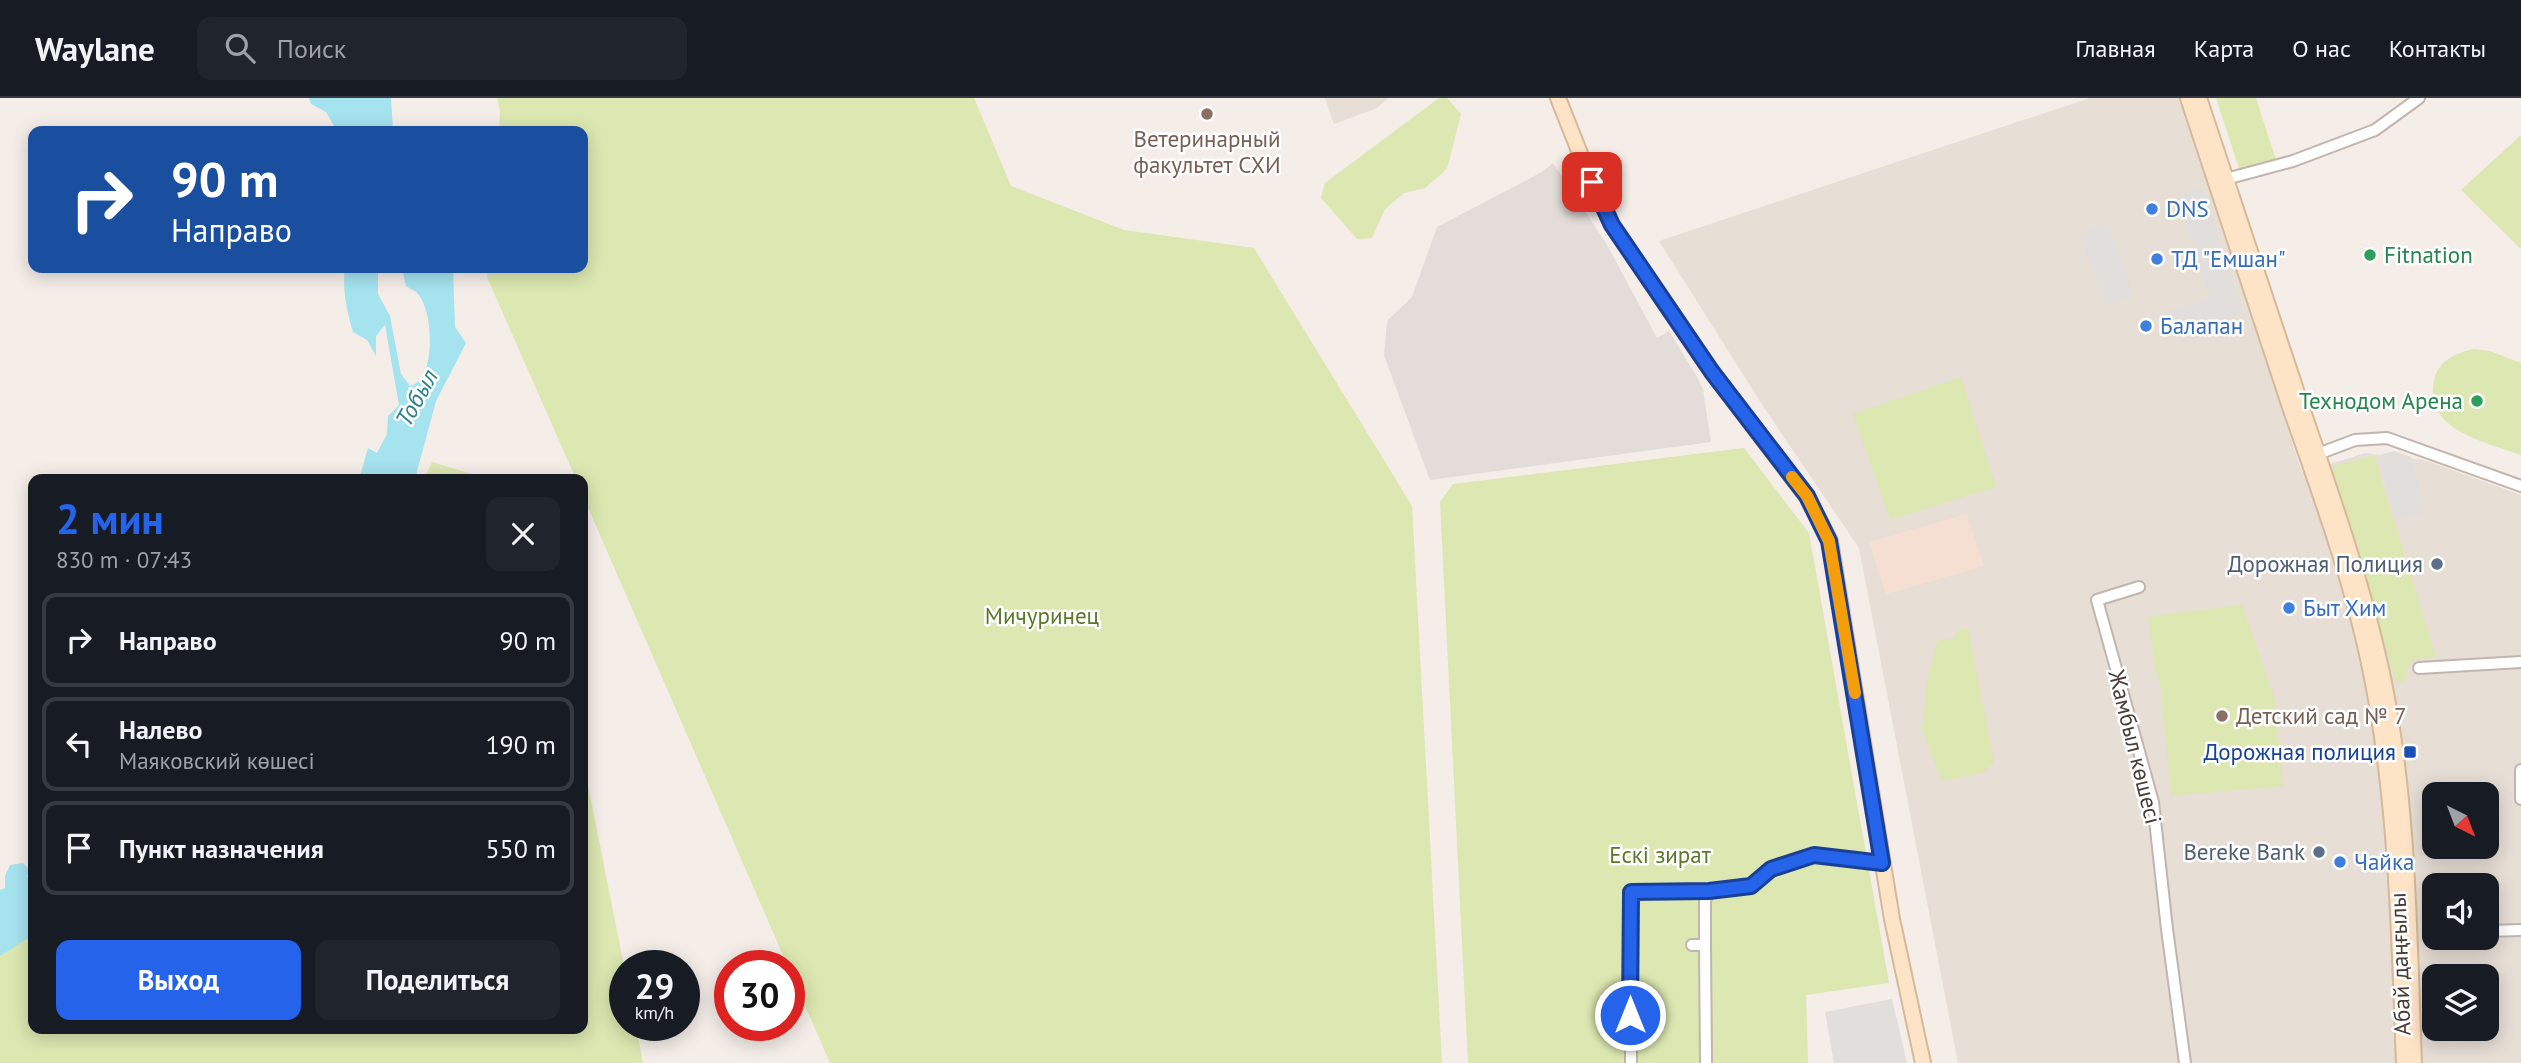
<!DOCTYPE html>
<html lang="ru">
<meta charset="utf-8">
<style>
:root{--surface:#171b24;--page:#20242c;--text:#f1f3f6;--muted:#9ea1a6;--line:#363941;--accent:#2563eb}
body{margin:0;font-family:"PT Sans",sans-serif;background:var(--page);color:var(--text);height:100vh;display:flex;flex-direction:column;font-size:26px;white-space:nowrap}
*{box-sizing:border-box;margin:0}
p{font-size:23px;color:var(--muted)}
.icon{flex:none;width:38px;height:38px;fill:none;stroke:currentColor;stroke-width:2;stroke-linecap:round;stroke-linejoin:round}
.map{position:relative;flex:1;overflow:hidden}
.sheet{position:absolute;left:28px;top:376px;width:560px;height:560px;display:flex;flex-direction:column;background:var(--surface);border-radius:14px;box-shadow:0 4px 18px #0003}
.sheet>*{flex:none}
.guide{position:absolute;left:28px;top:28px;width:560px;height:147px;border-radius:14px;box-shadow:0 4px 18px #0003;background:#1a4fa0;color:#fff;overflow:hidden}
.needle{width:46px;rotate:138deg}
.buttons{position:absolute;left:2422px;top:684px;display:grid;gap:14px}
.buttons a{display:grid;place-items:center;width:77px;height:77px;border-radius:14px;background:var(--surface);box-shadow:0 4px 18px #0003;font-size:35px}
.speed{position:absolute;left:609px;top:852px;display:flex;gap:14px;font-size:35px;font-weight:700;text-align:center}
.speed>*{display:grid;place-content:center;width:91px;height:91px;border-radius:50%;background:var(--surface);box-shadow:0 4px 18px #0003;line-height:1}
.speed small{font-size:18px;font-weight:400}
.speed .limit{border:10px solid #d22;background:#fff;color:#111}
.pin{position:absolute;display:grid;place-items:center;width:60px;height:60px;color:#fff;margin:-30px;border-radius:14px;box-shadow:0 4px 10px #0006}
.me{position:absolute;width:77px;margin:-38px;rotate:0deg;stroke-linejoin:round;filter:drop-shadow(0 0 5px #0008)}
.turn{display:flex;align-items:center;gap:24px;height:147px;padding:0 28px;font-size:32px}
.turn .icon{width:91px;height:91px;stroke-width:2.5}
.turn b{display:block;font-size:49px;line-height:60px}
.round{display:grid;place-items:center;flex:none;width:74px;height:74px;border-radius:14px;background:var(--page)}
.headline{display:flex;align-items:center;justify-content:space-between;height:119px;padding:0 28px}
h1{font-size:42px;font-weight:800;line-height:52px;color:var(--accent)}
.action{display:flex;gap:14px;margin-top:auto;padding:14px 28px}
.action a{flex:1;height:80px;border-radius:14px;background:var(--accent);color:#fff;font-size:28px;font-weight:800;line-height:80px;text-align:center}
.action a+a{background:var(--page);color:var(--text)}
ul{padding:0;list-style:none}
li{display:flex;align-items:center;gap:21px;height:94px;margin:0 14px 10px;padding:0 14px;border:4px solid var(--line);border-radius:14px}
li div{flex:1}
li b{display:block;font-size:26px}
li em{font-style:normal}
header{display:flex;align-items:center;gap:42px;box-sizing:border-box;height:98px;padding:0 35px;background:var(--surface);border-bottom:2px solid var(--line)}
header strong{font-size:33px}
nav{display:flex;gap:38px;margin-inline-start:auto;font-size:24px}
.search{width:490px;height:63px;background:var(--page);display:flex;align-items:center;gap:18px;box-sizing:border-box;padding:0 24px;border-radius:14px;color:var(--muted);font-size:26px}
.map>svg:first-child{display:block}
.residential{fill:#e7ded6;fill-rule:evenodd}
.commercial{fill:#f5dfd3}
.industrial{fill:#e3dcd9}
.green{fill:#dce7b1}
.parking{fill:#e2dedc}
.water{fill:#a5e3ef}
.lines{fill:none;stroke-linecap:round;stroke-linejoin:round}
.street-casing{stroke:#c2b5ad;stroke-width:14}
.secondary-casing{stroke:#d6b89a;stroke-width:18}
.street{stroke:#fff;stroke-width:10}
.secondary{stroke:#fee4c7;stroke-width:14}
.route-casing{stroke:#184099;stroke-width:18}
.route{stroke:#2563eb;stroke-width:12}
.slow{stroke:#f59e0b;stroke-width:12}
.education-dot{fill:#8d6e63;stroke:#fff;stroke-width:2.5}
.shop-dot{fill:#3f7fe0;stroke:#fff;stroke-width:2.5}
.leisure-dot{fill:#2e9e5b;stroke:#fff;stroke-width:2.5}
.service-dot{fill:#5c6f8a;stroke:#fff;stroke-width:2.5}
.transit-dot{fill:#1a4fb4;stroke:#fff;stroke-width:2.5}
.labels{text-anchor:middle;stroke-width:5;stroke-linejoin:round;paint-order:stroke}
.education-label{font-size:23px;fill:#785e54;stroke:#fff}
.shop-label{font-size:23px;fill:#366cbe;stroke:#fff;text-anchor:start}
.leisure-label{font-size:23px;fill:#27864d;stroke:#fff;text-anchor:start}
.service-label{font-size:23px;fill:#4e5e75;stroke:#fff;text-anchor:end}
.park-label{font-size:23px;fill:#5a782a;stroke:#fff}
.street-label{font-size:23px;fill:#473c36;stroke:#fff}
.transit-label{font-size:23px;fill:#164399;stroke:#fff;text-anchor:end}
.water-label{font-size:24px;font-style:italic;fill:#2a7f92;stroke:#fff}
</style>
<header>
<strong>Waylane</strong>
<div class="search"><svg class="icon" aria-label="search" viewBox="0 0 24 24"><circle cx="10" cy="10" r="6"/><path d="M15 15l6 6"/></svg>Поиск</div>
<nav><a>Главная</a><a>Карта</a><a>О нас</a><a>Контакты</a></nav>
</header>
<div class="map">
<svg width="2521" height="965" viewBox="0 0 2521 965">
<rect width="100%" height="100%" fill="#f4ede8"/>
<path class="residential" d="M1325,0H1388L1377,10L1334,26Z
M2090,0H2182L2302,375L2365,355L2424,362L2521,397V965H1958L1859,450L1761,305L1659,143ZM2434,696H2487V749H2434ZM2434,788H2487V840H2434ZM2434,878H2487V931H2434Z"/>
<path class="commercial" d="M1967,416L1984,468L1886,496L1869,444Z"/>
<path class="industrial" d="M1553,65L1606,145L1657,240L1669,233L1697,279L1703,291L1711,344L1430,382L1384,257L1387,223L1412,199L1437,129L1542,74Z"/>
<path class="green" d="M497,0H974L1011,88L1124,132L1254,150L1412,408L1442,965H830L583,398V382L576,381L487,179L488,170H583V33H499L500,12Z
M1439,0H1447L1461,16L1447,71L1425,90L1404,95L1385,111L1372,140L1357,141L1321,100L1325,85Z
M2216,0H2256L2278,68L2240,73Z
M2521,37V151L2461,92Z
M2474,251L2490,253L2521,265V357C2486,344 2424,333 2434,283C2438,263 2455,255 2474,251Z
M1961,279L1996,389L1890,422L1853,316Z
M1744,350L1809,435L1889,885L1806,897L1808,965H1468L1440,404L1453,386Z
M2374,357L2436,559L2410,563L2405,583L2396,585L2332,369Z
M432,364L489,381H424Z
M2242,507L2275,601L2283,688L2171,698L2160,584L2155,570L2148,519Z
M1968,531L1994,664L1982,675L1942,683L1922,632L1928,577L1938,543L1954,540L1957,533Z
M583,662L625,873V928H636L643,965H0V849L33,834V931H583Z"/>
<path class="parking" d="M2202,89L2242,214L2169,238L2162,216L2211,200L2178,97Z
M2108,125L2134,198L2106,208L2080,135Z
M2394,353L2411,359L2424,415L2395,422L2379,357Z
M1892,901L1907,965H1834L1825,914Z"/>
<path class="water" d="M309,0H391L393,33H337L326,14L311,6Z
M345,170H378V196L390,218L401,276L410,288C411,288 419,284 419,283C435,267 433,209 416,194C415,193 407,189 406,188L402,170H453L455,229L466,245L436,303L415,381H359L368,350L377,355L387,336L388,318L399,307L385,227L376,238V258L367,242L353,234C347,213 342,192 345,170Z
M23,765L29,771L27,779L33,778V837L0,858V792L5,790V778L10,767Z"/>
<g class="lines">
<g class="street-casing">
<path id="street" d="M2220,80L2226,81L2293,63L2375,32L2419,0
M2314,360L2318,356L2355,342L2387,340L2521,388
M2139,489L2097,502L2153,704L2167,831L2185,965
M2419,570L2521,564
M2521,672V701
M2487,833L2521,832
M1692,847H1705V803L1709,793L1751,788L1771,771L1814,757L1882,765
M1705,847L1706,965
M1631,965V795L1709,793"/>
</g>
<g class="secondary-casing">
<path id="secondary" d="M1558,0L1583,63L1612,127L1712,274L1807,399L1830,443L1892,821L1923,965
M2188,0C2222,104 2256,208 2291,312C2321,398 2355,491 2372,580C2397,707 2399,836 2404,965
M2199,0C2234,106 2269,211 2304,316C2333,401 2363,487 2382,575C2409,703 2409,835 2414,965"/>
</g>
<use href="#street" class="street"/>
<use href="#secondary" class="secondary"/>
</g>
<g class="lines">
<g class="route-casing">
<path id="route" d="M1592,84L1612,127L1712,274L1807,398L1829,443L1882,765L1814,757L1771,771L1751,788L1709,793L1631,794L1630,917"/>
</g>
<use href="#route" class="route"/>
<path class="slow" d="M1792,379L1807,398L1829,443L1855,595"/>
</g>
<g class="education-dot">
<circle cx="1207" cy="16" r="7"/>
<circle cx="2222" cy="618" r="7"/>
</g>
<g class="shop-dot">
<circle cx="2152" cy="111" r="7"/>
<circle cx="2157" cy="161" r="7"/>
<circle cx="2146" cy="228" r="7"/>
<circle cx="2289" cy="510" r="7"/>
<circle cx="2340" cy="764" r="7"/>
</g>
<g class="leisure-dot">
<circle cx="2370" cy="157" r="7"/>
<circle cx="2477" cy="303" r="7"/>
</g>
<g class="service-dot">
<circle cx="2437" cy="466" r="7"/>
<circle cx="2319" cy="754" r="7"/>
</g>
<rect class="transit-dot" x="2403" y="647" width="14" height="14" rx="3.5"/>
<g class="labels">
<g class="education-label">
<text x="1207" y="49">Ветеринарный<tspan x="1207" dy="26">факультет СХИ</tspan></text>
<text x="2236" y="626" text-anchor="start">Детский сад № 7</text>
</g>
<g class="shop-label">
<text x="2166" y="119">DNS</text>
<text x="2171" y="169">ТД "Емшан"</text>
<text x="2160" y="236">Балапан</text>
<text x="2303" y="518">Быт Хим</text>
<text x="2354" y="772">Чайка</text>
</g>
<g class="leisure-label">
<text x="2384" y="165">Fitnation</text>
<text x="2463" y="311" text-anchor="end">Технодом Арена</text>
</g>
<g class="service-label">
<text x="2423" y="474">Дорожная Полиция</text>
<text x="2305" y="762">Bereke Bank</text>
</g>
<g class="park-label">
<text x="1042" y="526">Мичуринец</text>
<text x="1660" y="765">Ескі зират</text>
</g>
<g class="street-label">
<text transform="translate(2135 649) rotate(76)" y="8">Жамбыл көшесі</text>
<text transform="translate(2400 866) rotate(-92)" y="8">Абай даңғылы</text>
</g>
<g class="transit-label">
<text x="2396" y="662">Дорожная полиция</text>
</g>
<g class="water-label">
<text transform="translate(417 300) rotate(-61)" y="8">Тобыл</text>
</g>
</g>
</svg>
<div class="buttons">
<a><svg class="needle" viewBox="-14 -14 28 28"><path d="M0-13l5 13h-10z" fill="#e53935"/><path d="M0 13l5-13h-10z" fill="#9ea1a6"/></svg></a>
<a><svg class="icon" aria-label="sound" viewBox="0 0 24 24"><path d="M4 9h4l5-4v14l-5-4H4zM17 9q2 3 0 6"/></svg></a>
<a><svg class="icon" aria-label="layers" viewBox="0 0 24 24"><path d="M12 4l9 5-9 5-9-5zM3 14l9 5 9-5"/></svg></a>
</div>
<div class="speed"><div>29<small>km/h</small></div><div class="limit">30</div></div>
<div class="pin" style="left:1592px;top:84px;background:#d93025"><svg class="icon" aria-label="arrive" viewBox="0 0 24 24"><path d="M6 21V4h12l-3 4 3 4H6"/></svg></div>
<svg class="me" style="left:1630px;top:917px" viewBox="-20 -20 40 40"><circle r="17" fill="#2563eb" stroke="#fff" stroke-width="3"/><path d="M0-11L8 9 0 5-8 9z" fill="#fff"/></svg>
<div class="guide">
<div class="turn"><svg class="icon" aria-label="right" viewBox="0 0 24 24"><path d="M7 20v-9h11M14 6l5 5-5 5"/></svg><div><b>90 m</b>Направо</div></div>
</div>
<section class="sheet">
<div class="headline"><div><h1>2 мин</h1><p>830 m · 07:43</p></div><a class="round"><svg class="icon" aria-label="close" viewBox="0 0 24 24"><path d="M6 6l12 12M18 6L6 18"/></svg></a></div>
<ul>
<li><svg class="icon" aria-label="right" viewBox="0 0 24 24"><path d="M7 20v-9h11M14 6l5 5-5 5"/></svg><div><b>Направо</b></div><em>90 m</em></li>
<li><svg class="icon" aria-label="left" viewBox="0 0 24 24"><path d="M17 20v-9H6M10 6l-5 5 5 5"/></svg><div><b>Налево</b><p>Маяковский көшесі</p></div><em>190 m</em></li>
<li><svg class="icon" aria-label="arrive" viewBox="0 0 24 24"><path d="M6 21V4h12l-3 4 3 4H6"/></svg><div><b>Пункт назначения</b></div><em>550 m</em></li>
</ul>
<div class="action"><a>Выход</a><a>Поделиться</a></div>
</section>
</div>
